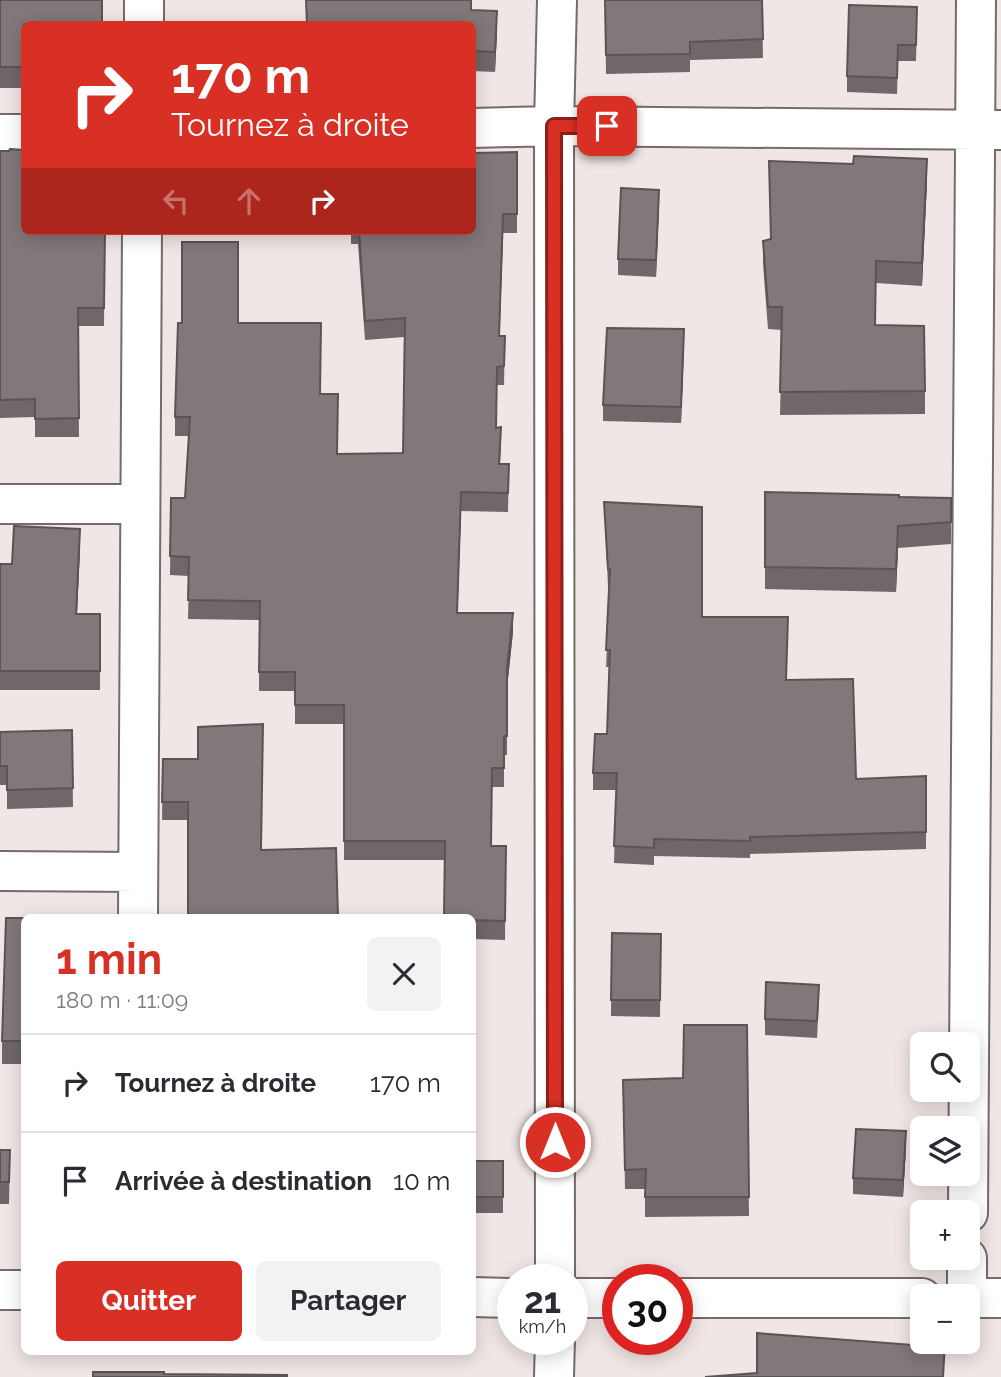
<!DOCTYPE html>
<html lang="fr">
<meta charset="utf-8">
<style>
:root{--surface:#fff;--page:#f2f2f3;--text:#2b2b33;--muted:#7c7c81;--line:#e1e1e2;--accent:#d93025}
body{margin:0;font-family:Raleway,sans-serif;background:var(--page);color:var(--text);height:100vh;display:flex;flex-direction:column;font-size:26px;white-space:nowrap}
*{box-sizing:border-box;margin:0}
p{font-size:23px;color:var(--muted)}
.icon{flex:none;width:38px;height:38px;fill:none;stroke:currentColor;stroke-width:2;stroke-linecap:round;stroke-linejoin:round}
.map{position:relative;flex:1;overflow:hidden}
.side{position:absolute;left:21px;top:914px;width:455px;height:441px;display:flex;flex-direction:column;background:var(--surface);border-radius:10px;box-shadow:0 4px 18px #0003}
.side>*{flex:none}
.top-card{position:absolute;left:21px;top:21px;width:455px;height:214px;border-radius:10px;box-shadow:0 4px 18px #0003;background:#d93025;color:#fff;overflow:hidden}
.controls{position:absolute;left:910px;top:1032px;display:grid;gap:14px}
.controls a{display:grid;place-items:center;width:70px;height:70px;border-radius:10px;background:var(--surface);box-shadow:0 4px 18px #0003;font-size:35px}
.speed{position:absolute;left:497px;top:1264px;display:flex;gap:14px;font-size:35px;font-weight:700;text-align:center}
.speed>*{display:grid;place-content:center;width:91px;height:91px;border-radius:50%;background:var(--surface);box-shadow:0 4px 18px #0003;line-height:1}
.speed small{font-size:18px;font-weight:400}
.speed .limit{border:10px solid #d22;background:#fff;color:#111}
.pin{position:absolute;display:grid;place-items:center;width:60px;height:60px;color:#fff;margin:-30px;border-radius:14px;box-shadow:0 4px 10px #0006}
.me{position:absolute;width:77px;margin:-38px;rotate:0deg;stroke-linejoin:round;filter:drop-shadow(0 0 5px #0008)}
.turn{display:flex;align-items:center;gap:24px;height:147px;padding:0 35px;font-size:32px}
.turn .icon{width:91px;height:91px;stroke-width:2.5}
.turn b{display:block;font-size:49px;line-height:60px}
.lanes{display:flex;align-items:center;height:66px;padding:0 35px;background:#0003;justify-content:center;gap:35px;direction:ltr}
.lanes .off{opacity:.35}
.round{display:grid;place-items:center;flex:none;width:74px;height:74px;border-radius:10px;background:var(--page)}
.headline{display:flex;align-items:center;justify-content:space-between;height:119px;padding:0 35px}
h1{font-size:42px;font-weight:700;line-height:52px;color:var(--accent)}
.cta{display:flex;gap:14px;margin-top:auto;padding:14px 35px}
.cta a{flex:1;height:80px;border-radius:10px;background:var(--accent);color:#fff;font-size:28px;font-weight:700;line-height:80px;text-align:center}
.cta a+a{background:var(--page);color:var(--text)}
ul{padding:0;list-style:none}
li{display:flex;align-items:center;gap:21px;height:98px;padding:0 35px;border-top:2px solid var(--line)}
li div{flex:1}
li b{display:block;font-size:26px}
li em{font-style:normal}
.map>svg:first-child{display:block}
.lines{fill:none;stroke-linecap:round;stroke-linejoin:round}
.street-casing{stroke:#746b6a;stroke-width:42}
.street{stroke:#fff;stroke-width:38}
.wall{fill:#6f6769}
.shaded-wall{fill:#5a5455}
.building{fill:#81787a;stroke:#5a5455;stroke-width:2}
.route-casing{stroke:#8d1f18;stroke-width:18}
.route{stroke:#d93025;stroke-width:12}
</style>
<div class="map">
<svg width="1001" height="1377" viewBox="0 0 1001 1377">
<rect width="100%" height="100%" fill="#f0e6e5"/>
<g class="lines">
<g class="street-casing">
<path id="street" d="M144,24V0
M472,128L554,126L1001,130
M0,134H24
M0,504H140
M0,871L138,872
M138,917L142,231
M968,1213L976,0
M555,1279L554,126L557,0
M0,1290H24
M472,1297L513,1298
M967,1297V1258
M572,1298H618
M677,1298H922
M968,1298H1001
M554,1377L555,1339"/>
</g>
<use href="#street" class="street"/>
</g>
<path class="wall" d="M0,0L24,24V88H0Z
M306,0H472V10L497,31L495,72L472,71V24H306Z
M605,0H762L763,58L690,60V72L606,74Z
M917,23L916,61H898L897,94L847,92V76Z
M0,151L24,231H105L104,326H78L79,437H35V417L0,418Z
M517,152V233H503L499,336H505L504,385H497L496,428L501,446L500,464H509L508,512L461,511L457,613L513,632L507,688V755H504V787H492L491,846H506L505,940L472,939V917L445,860H344V724H295V691H259V620L188,619L189,576L170,575L171,498H185L189,436H175V417L238,323L320,394L337,454L403,453L404,337L365,340L358,244H351V231H472Z
M927,182L922,286L876,283V325L925,391V414L780,415L782,330L768,329L763,264V241Z
M659,206L656,277L618,275V259Z
M684,345L681,423L603,421V405Z
M765,492L951,498V544L898,548L896,592L765,589Z
M604,502L702,617L788,634L786,680L856,779L926,776V849L750,854V858L654,856V865L614,863L616,790H593V773L607,734L609,667H606L610,586H608Z
M80,548L77,614H100V690H0V564H12Z
M72,730L73,807L7,809V785H0V732Z
M163,759L261,850L338,917L188,820H162Z
M24,918V1064H2V1041Z
M612,933L661,934L660,1017L611,1016Z
M819,1001L817,1038L765,1035V1019Z
M747,1025L749,1216L645,1217V1189H625L623,1080L683,1078Z
M906,1148L903,1197L853,1194V1178Z
M0,1150H10L9,1204H0Z
M472,1161H503V1213H472Z"/>
<path class="shaded-wall" d="M497,11V31L495,72V52Z
M927,159V182L922,286V263Z
M659,190V206L656,277V260Z
M503,214V233L499,355V336Z
M684,329V345L681,423V407Z
M461,492V511L457,632V613Z
M898,526V548L896,592V569Z
M80,529V548L76,633V614Z
M513,613V632L507,688V755V669Z
M906,1131V1148L903,1197V1180Z"/>
<path class="building" d="M0,0H102V24H24V67H0Z
M306,0H471V10L497,11L495,52L472,51V24H307Z
M605,0H762L763,39L690,42V54L606,55Z
M849,5L917,7L916,45H898L897,78L847,76Z
M10,149L24,150V231H105L104,308H78L79,418L35,419V399L0,400V151H9Z
M517,152V214H503L499,336H505L504,366L497,367L496,428L501,427L499,464H509L508,493L461,492L457,613H513L507,669V736H504V768H492L491,846H506L505,921L472,920V917H444L445,841H344V705H295V672H259L260,601L188,600L189,557L170,556L171,498H185L190,417H175L178,323H182V242H238V323H321L320,394H338L337,454L403,453L405,318L365,321L359,231H472V153Z
M854,156L927,159L922,263L876,261L875,325L924,326L925,391L780,392L782,307H768L763,241L771,239L769,161L853,164Z
M621,188L659,190L656,260L618,259Z
M607,328L684,329L681,407L603,405Z
M765,492L899,495V497L951,498V522L898,526L896,569L765,567Z
M604,502L702,507V617H788L786,680L853,679L856,779L926,776V832L750,837V841L654,839V848L614,846L617,773H593L595,734H607L610,650H606L610,569H608Z
M14,526L80,529L76,614H100V671H0V564H12Z
M263,724L261,850L336,848L338,917H188V802H162L163,759H198V727Z
M72,730L73,788L7,790V766H0V732Z
M6,918H24V1041H2Z
M612,933L661,934L660,1000H611Z
M766,982L819,985L817,1021L765,1019Z
M684,1025H747L749,1197H645L646,1169L625,1170L623,1080L683,1078Z
M856,1129L906,1131L903,1180L853,1178Z
M0,1150H10L9,1182H0Z
M472,1161H503V1197H472Z
M757,1333L913,1345V1339L922,1340V1342H945L943,1377H705L757,1373Z
M93,1372H164V1374L287,1375V1377H93Z"/>
<g class="lines">
<g class="route-casing">
<path id="route" d="M555,1142L554,126H607"/>
</g>
<use href="#route" class="route"/>
</g>
</svg>
<div class="controls">
<a><svg class="icon" aria-label="search" viewBox="0 0 24 24"><circle cx="10" cy="10" r="6"/><path d="M15 15l6 6"/></svg></a>
<a><svg class="icon" aria-label="layers" viewBox="0 0 24 24"><path d="M12 4l9 5-9 5-9-5zM3 14l9 5 9-5"/></svg></a>
<a>+</a>
<a>−</a>
</div>
<div class="speed"><div>21<small>km/h</small></div><div class="limit">30</div></div>
<div class="pin" style="left:607px;top:126px;background:#d93025"><svg class="icon" aria-label="arrive" viewBox="0 0 24 24"><path d="M6 21V4h12l-3 4 3 4H6"/></svg></div>
<svg class="me" style="left:555px;top:1142px" viewBox="-20 -20 40 40"><circle r="17" fill="#d93025" stroke="#fff" stroke-width="3"/><path d="M0-11L8 9 0 5-8 9z" fill="#fff"/></svg>
<div class="top-card">
<div class="turn"><svg class="icon" aria-label="right" viewBox="0 0 24 24"><path d="M7 20v-9h11M14 6l5 5-5 5"/></svg><div><b>170 m</b>Tournez à droite</div></div>
<div class="lanes"><svg class="icon off" aria-label="left" viewBox="0 0 24 24"><path d="M17 20v-9H6M10 6l-5 5 5 5"/></svg><svg class="icon off" aria-label="ahead" viewBox="0 0 24 24"><path d="M12 20V5M6 11l6-6 6 6"/></svg><svg class="icon" aria-label="right" viewBox="0 0 24 24"><path d="M7 20v-9h11M14 6l5 5-5 5"/></svg></div>
</div>
<section class="side">
<div class="headline"><div><h1>1 min</h1><p>180 m · 11:09</p></div><a class="round"><svg class="icon" aria-label="close" viewBox="0 0 24 24"><path d="M6 6l12 12M18 6L6 18"/></svg></a></div>
<ul>
<li><svg class="icon" aria-label="right" viewBox="0 0 24 24"><path d="M7 20v-9h11M14 6l5 5-5 5"/></svg><div><b>Tournez à droite</b></div><em>170 m</em></li>
<li><svg class="icon" aria-label="arrive" viewBox="0 0 24 24"><path d="M6 21V4h12l-3 4 3 4H6"/></svg><div><b>Arrivée à destination</b></div><em>10 m</em></li>
</ul>
<div class="cta"><a>Quitter</a><a>Partager</a></div>
</section>
</div>
